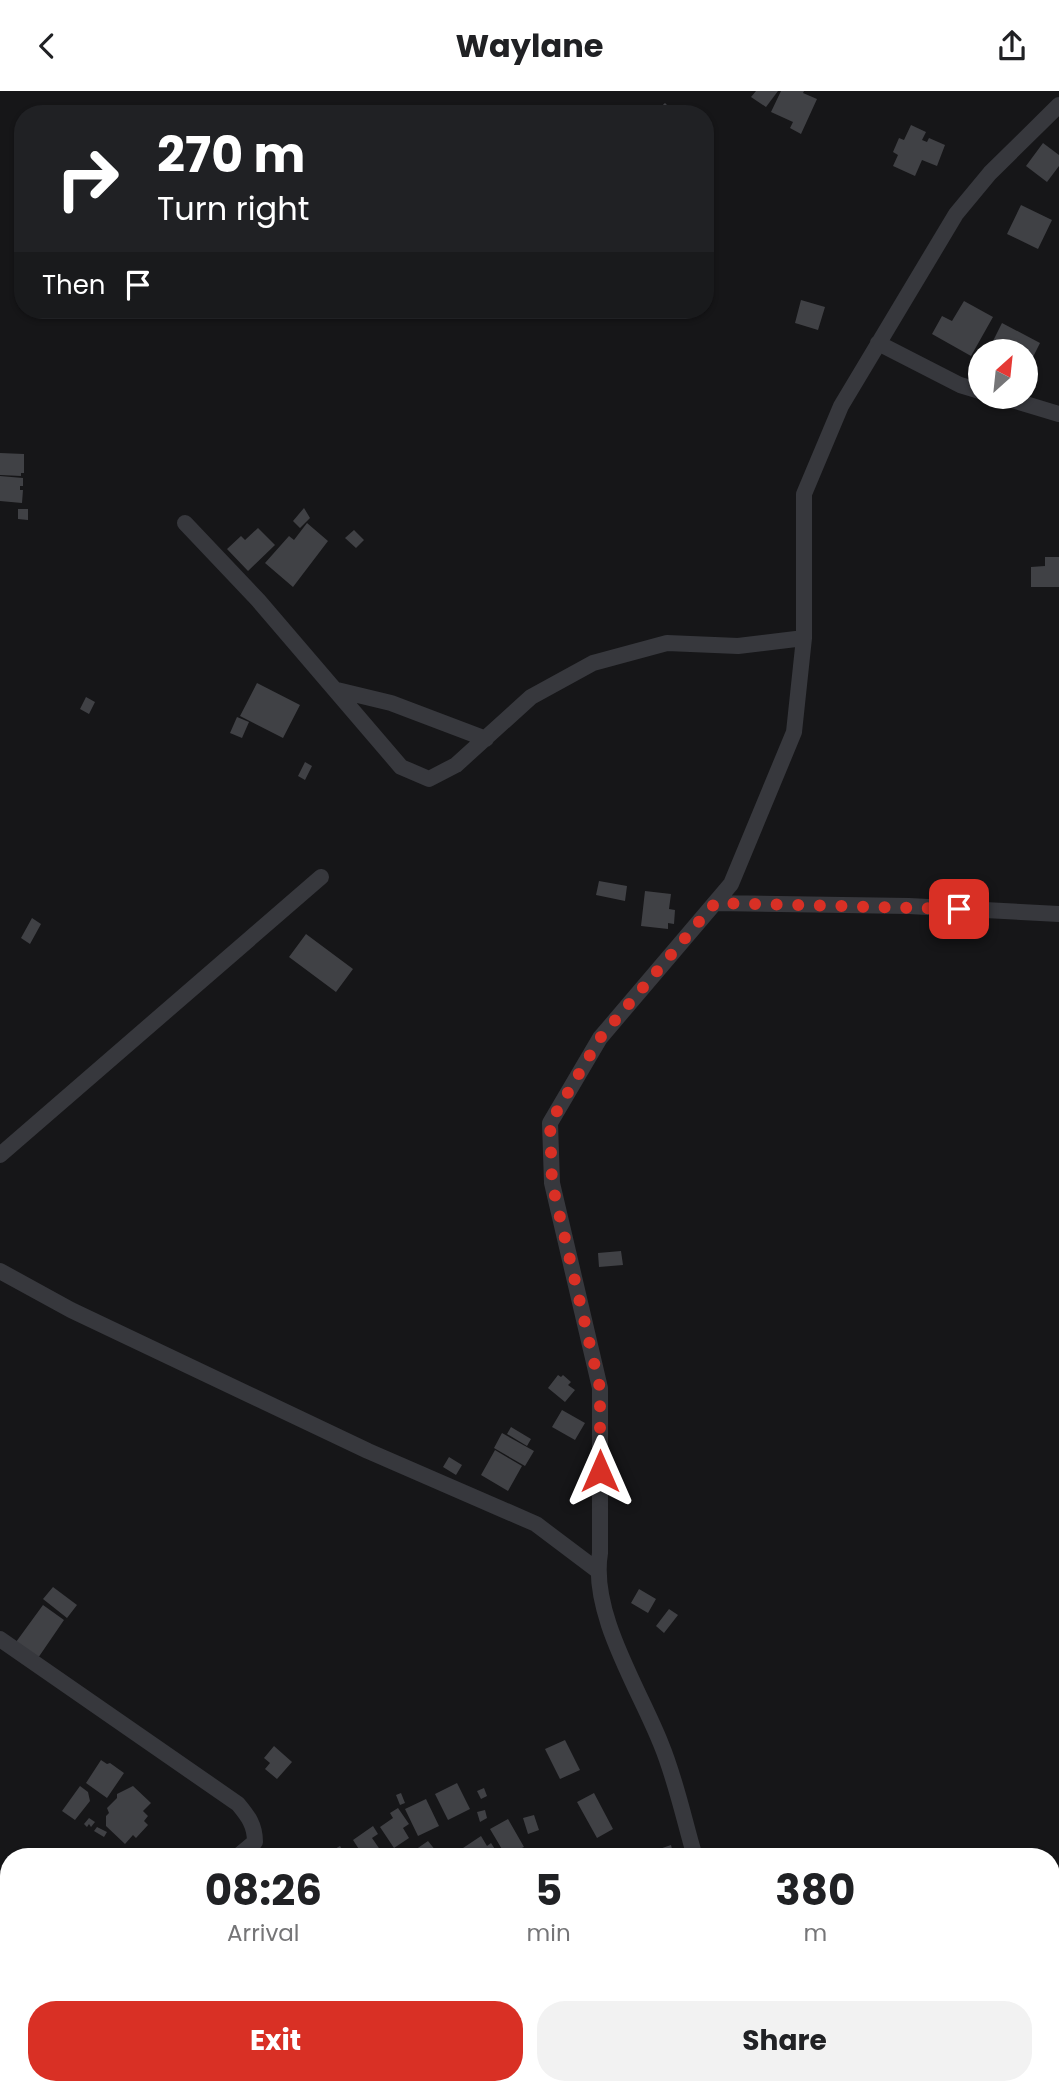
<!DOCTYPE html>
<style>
:root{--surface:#fff;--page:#f2f2f2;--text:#202124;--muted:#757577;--accent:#d93025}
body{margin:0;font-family:Poppins,sans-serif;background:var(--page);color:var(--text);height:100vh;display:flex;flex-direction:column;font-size:26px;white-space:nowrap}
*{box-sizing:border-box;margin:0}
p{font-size:23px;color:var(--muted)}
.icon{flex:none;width:38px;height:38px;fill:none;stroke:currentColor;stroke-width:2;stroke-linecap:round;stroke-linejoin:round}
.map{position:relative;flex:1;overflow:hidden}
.drawer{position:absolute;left:0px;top:1757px;width:1060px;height:247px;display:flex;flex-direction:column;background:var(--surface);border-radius:28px 28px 0 0;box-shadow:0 2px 5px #0004}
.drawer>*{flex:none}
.top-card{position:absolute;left:14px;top:14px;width:700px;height:214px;border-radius:28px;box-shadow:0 2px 5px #0004;background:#202124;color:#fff;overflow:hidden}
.needle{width:46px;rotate:27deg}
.tools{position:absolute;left:968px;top:248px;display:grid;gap:14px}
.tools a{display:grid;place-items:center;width:70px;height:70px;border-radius:50%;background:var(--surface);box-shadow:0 2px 5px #0004;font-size:35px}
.pin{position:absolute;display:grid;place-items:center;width:60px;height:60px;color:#fff;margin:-30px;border-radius:14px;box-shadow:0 4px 10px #0006}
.me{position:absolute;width:77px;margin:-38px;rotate:0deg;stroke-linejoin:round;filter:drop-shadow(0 0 5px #0008)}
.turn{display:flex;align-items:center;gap:24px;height:147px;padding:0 28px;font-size:32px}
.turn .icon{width:91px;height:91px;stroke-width:2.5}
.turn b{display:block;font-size:49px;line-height:60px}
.then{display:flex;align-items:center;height:66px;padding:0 28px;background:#0003;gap:14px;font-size:26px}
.eta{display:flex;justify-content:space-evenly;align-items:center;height:119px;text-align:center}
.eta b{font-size:42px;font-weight:700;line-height:49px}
.primary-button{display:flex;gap:14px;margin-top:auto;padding:14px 28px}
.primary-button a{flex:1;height:80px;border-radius:28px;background:var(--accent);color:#fff;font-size:28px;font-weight:700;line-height:80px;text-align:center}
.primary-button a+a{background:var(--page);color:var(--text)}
header{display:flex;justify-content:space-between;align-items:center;height:91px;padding:0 28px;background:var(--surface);font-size:32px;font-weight:700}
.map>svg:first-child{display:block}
.building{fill:#404145}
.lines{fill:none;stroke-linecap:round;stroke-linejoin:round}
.lane{stroke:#37383d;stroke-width:8}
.street{stroke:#37383d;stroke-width:16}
.route{stroke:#d93025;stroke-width:12;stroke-dasharray:0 21.6}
</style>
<header><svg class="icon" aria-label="back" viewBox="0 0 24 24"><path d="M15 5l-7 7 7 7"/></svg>Waylane<svg class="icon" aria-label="share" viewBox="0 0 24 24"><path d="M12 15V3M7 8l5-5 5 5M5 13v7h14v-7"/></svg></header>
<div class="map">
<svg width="1059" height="2003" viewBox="0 0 1059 2003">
<rect width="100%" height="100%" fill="#161618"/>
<path class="building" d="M756,0H778L766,16L751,6Z
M781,0H804L803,2L817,8L801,43L790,37L793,31L771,21Z
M665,12L676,23H653Z
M911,34L926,41L922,49L927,51L929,47L945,54L937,75L922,69L915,85L893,75L898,64L893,61L899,47L904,49Z
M1043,52L1059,64V75L1047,91L1026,75Z
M1021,114L1052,129L1038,158L1007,143Z
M801,209L825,216L818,239L795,232Z
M964,210L993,226L971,265L932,243L942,225L952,230Z
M1002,232L1040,252L1026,280V261H995L999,254L993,250Z
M0,362L24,363V382H21V385L0,384Z
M0,385L23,387V395H20V399H23L22,412L0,410Z
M304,417L310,427L300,437L293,430Z
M18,418H28V429L18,428Z
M307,432L328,450L293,496L265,472L289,445L294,449Z
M258,437L275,454L248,480L227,458L241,445L245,449Z
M354,439L364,449L356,457L345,447Z
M1045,466H1059V496H1031V476L1045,475Z
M257,592L300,614L283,647L240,625Z
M86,606L95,611L89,623L80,618Z
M237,626L249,631L242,647L230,642Z
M305,671L312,675L305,689L298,685Z
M599,790L627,795L625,810L596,804Z
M645,800L671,803L669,818L675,819L674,833L668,832V838L641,835Z
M32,827L41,833L30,853L21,847Z
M306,843L353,878L336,901L289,866Z
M621,1160L623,1174L599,1176L598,1162Z
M558,1284L561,1286L563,1284L571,1291L568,1294L575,1299L565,1311L548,1297Z
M562,1319L585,1332L575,1349L552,1336Z
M511,1336L531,1348L527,1355L507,1343Z
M502,1342L534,1360L525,1375L494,1357Z
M495,1359L522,1375L508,1400L481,1384Z
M449,1366L462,1374L456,1384L443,1376Z
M53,1496L77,1514L67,1527L43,1508Z
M639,1498L656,1508L648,1522L631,1512Z
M43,1514L64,1529L38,1567L16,1551Z
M669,1518L678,1524L664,1542L656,1535Z
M565,1649L580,1679L560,1688L545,1658Z
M274,1655L292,1671L277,1688L265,1678L270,1672L264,1667Z
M101,1669L107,1673L110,1672L124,1682L107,1707L86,1692Z
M457,1692L470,1718L448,1729L435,1703Z
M80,1695L88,1701L90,1710L75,1729L62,1720Z
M133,1695L151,1712L143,1720L148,1725L144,1730L148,1734L136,1747L133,1744L125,1753L106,1735V1725L109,1722L107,1717L117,1707V1703Z
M484,1697L487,1705L481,1708L477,1700Z
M401,1702L405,1712L400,1714L396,1704Z
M594,1702L613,1738L597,1747L577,1711Z
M426,1708L439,1735L418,1745L405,1718Z
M398,1717L409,1733L403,1737L409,1747L394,1757L380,1736L393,1727L390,1722Z
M485,1719L487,1727L480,1731L477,1721Z
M534,1724L539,1739L528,1743L523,1727Z
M89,1727L95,1731L91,1736L89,1733L87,1736L84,1733Z
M508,1728L524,1756L506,1765L490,1738Z
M373,1735L378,1743L372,1747L383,1763L378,1766H364L353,1749Z
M97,1736L107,1741L104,1746L94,1740Z
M481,1745L487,1755L491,1752L500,1766H468L463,1757Z
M428,1750L436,1760L427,1766H420L415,1759Z
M671,1754L674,1766H649L648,1762Z
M340,1755L347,1766H321Z
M263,1995H281L285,2003H259L256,1999Z
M302,1995H324L310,2003H307Z
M413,1995H421L419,1998L422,1997L431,2003H408Z
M486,1995H499L504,2000L500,2003H492Z
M513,1995H554L546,2003H522Z
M693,1995H727L728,2003H694Z
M838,1995H853L860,2003H833L831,2001Z
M874,1995H877L883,2003H863Z"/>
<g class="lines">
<path class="lane" d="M318,2003L327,1995"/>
<path class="street" d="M878,252L960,294L980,300
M1002,306L1059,323
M185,432L258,509L401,676L429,688L456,674L531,606L593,572L667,552L738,555L804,547
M337,599L391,612L486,648
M715,812L909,815L1059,823
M0,1064L321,786
M0,1180L71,1219L368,1360L536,1433L597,1479
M0,1548L238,1713C248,1725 255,1734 255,1751L237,1766
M695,1766C684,1729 676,1689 661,1653C639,1597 590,1523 600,1462V1297L552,1092L550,1032L600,947L731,793L794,641L804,547V403L841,315L956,123L990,82L1059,14
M0,1944L9,1936
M1052,1981L1059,1976
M228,1995L232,2003
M658,2003L661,1995
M1017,2003L1030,1995"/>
</g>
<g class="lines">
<path class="route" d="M600,1380V1297L552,1092L550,1032L600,947L715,812L959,818"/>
</g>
</svg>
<div class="tools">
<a><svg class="needle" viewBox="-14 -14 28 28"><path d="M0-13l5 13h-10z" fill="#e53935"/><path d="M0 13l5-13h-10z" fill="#757577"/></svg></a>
</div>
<div class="pin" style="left:959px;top:818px;background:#d93025"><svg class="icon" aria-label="arrive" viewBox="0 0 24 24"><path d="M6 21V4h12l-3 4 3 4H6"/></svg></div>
<svg class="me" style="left:600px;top:1380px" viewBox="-20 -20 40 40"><path d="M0-17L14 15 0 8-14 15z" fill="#d93025" stroke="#fff" stroke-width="4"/></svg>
<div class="top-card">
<div class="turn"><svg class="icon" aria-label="right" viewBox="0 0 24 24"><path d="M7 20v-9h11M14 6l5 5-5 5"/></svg><div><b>270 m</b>Turn right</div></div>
<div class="then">Then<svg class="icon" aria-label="arrive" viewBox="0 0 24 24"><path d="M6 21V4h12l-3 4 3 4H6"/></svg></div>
</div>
<section class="drawer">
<div class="eta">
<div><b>08:26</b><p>Arrival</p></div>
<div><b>5</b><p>min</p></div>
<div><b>380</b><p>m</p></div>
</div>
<div class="primary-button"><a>Exit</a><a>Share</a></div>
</section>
</div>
